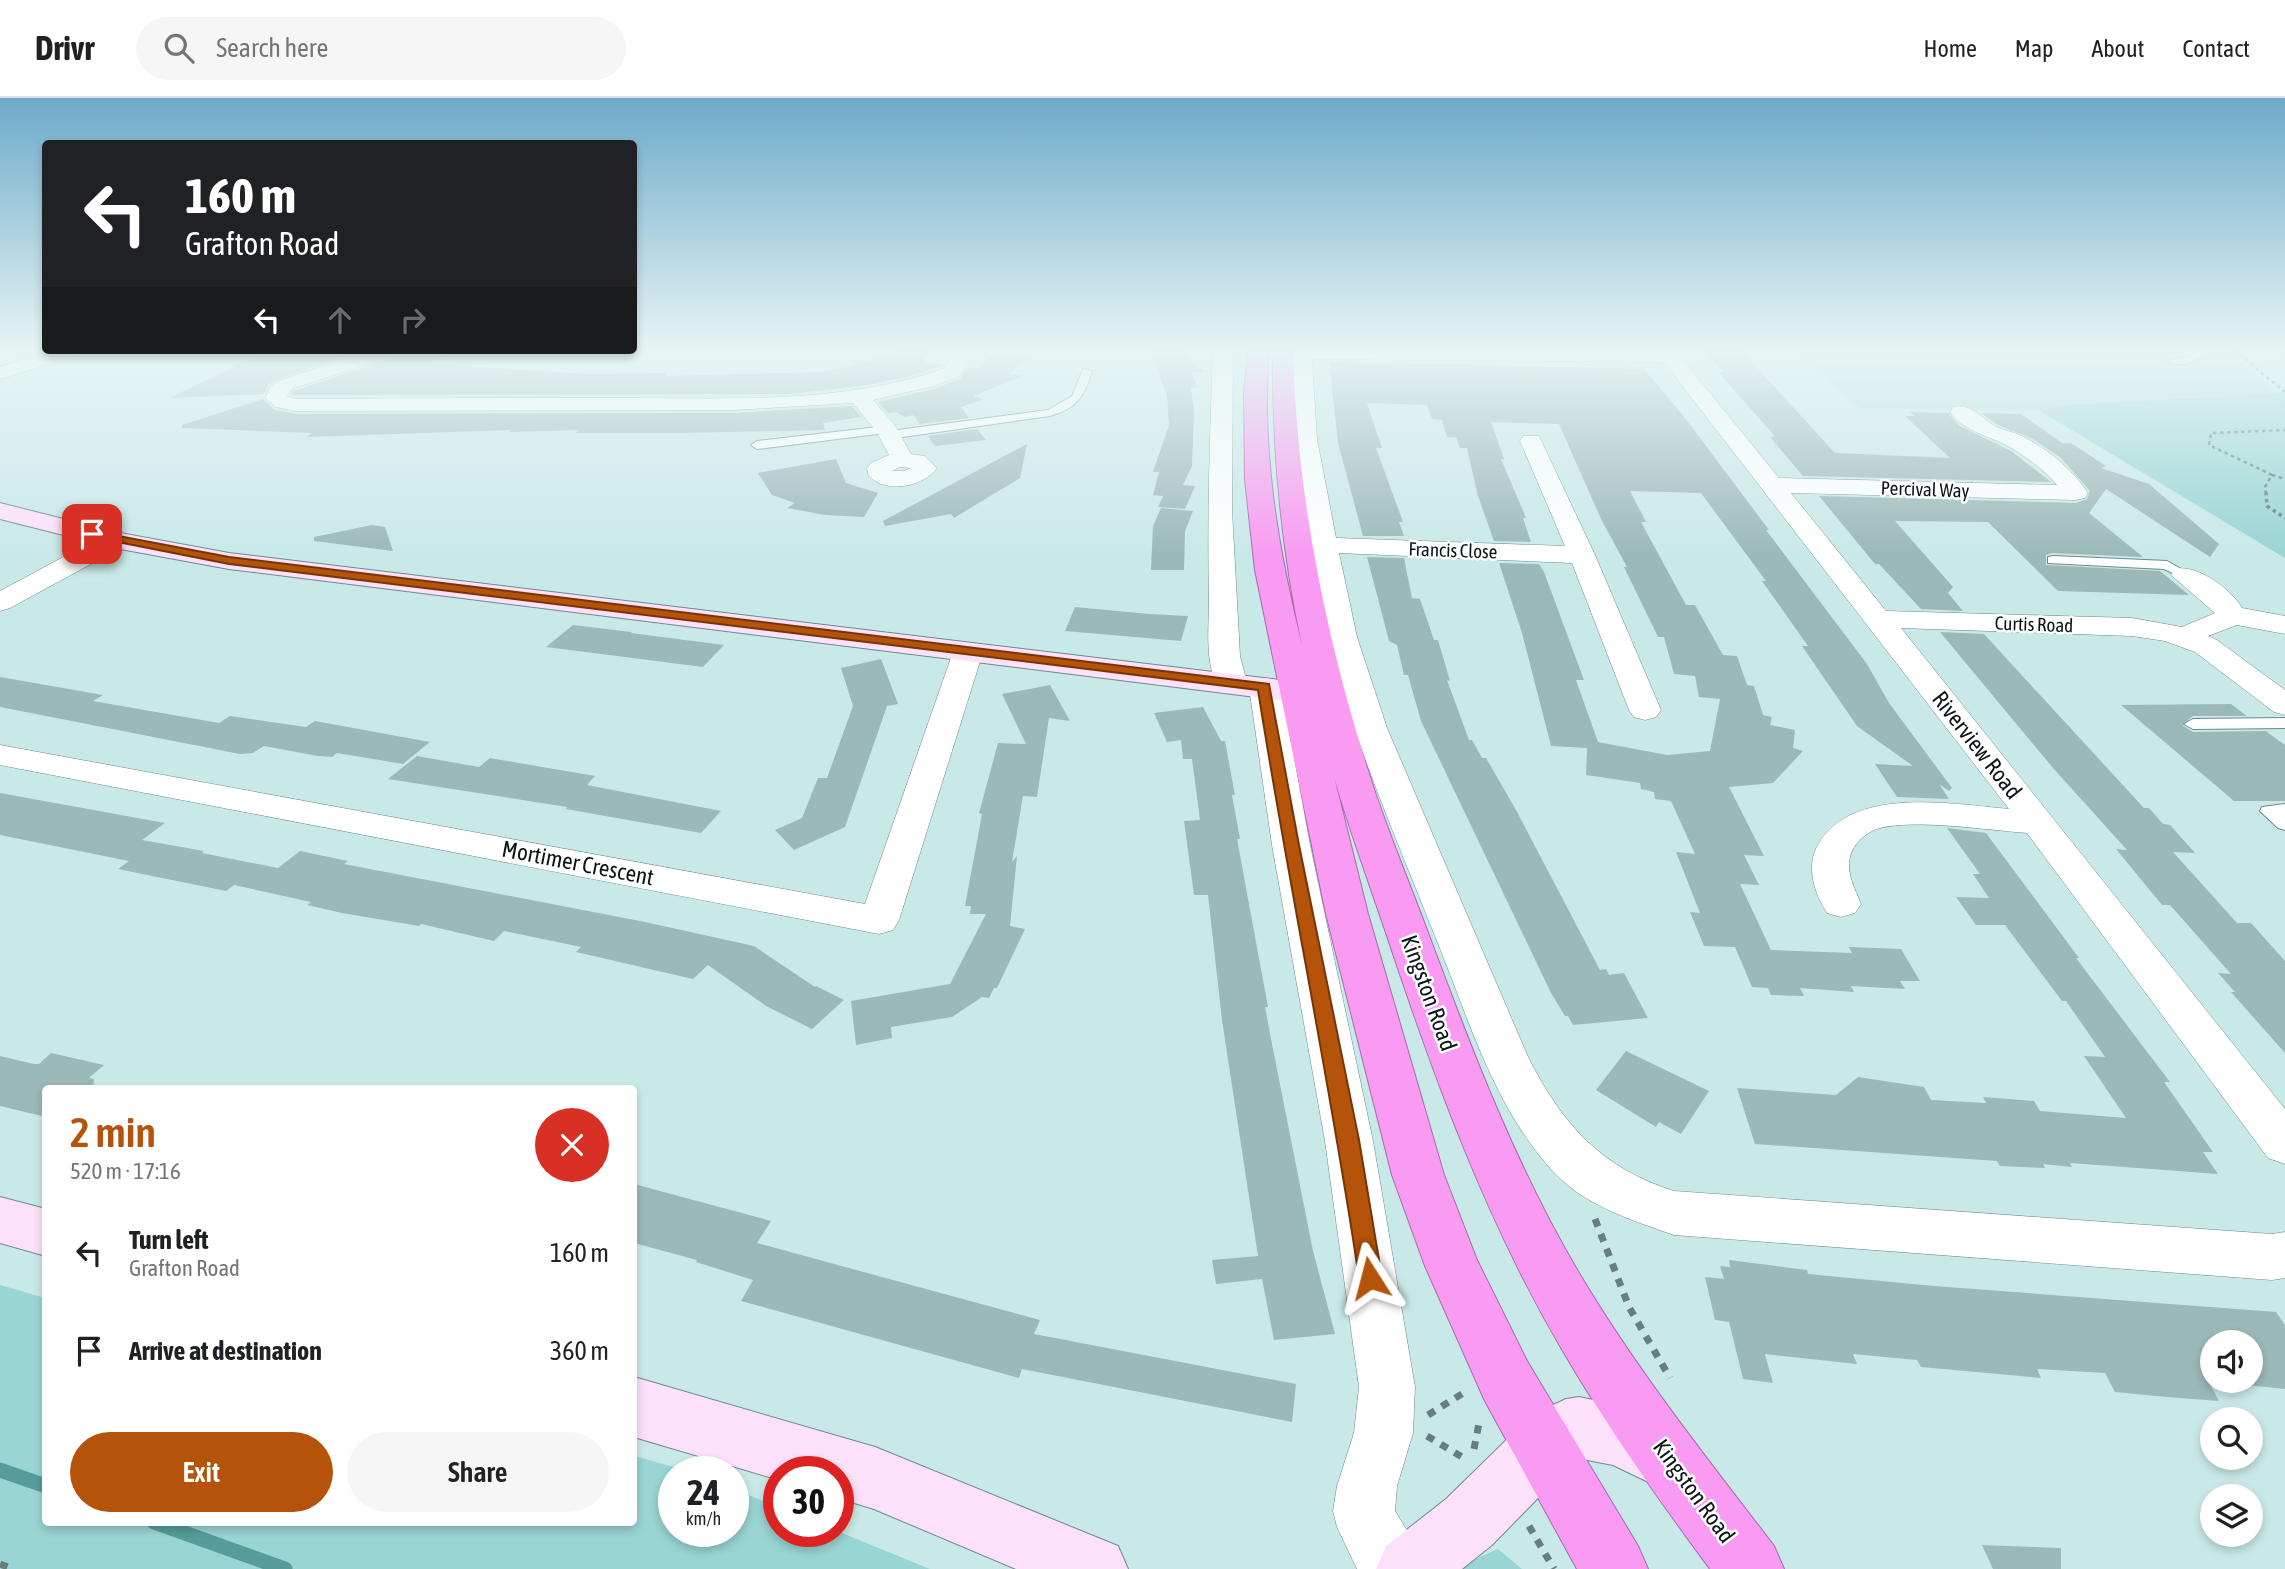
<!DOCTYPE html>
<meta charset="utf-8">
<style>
:root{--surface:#fff;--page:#f6f6f6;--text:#202124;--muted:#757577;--line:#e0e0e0;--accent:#b45309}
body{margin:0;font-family:"Asap Condensed",sans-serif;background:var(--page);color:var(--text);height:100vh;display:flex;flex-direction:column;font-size:26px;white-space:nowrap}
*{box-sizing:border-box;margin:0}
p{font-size:23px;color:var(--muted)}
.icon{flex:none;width:38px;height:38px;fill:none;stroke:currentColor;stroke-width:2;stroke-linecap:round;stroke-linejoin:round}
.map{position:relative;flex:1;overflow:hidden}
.sheet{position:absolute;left:42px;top:987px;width:595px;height:441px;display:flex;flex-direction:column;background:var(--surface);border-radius:7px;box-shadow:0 4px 10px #0003}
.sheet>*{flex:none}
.guide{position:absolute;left:42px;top:42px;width:595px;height:214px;border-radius:7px;box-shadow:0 4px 10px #0003;background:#202124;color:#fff;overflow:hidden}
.fabs{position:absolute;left:2200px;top:1232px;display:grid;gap:14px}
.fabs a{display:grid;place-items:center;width:63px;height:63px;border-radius:50%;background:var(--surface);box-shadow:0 4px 10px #0003;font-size:35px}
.speed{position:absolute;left:658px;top:1358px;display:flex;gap:14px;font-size:35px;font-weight:700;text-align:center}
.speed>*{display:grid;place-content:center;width:91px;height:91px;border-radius:50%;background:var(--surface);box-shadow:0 4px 10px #0003;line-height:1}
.speed small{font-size:18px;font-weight:400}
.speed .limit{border:10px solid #d22;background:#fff;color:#111}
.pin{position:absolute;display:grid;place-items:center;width:60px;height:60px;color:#fff;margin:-30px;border-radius:14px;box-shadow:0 4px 10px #0006}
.me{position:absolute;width:77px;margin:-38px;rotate:351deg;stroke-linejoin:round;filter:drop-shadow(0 0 5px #0008)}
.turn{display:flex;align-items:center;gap:24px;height:147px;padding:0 28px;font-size:32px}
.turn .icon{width:91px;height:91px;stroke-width:2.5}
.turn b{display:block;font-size:49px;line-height:60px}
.lanes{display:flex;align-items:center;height:66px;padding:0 28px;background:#0003;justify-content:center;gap:35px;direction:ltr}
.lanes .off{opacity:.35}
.round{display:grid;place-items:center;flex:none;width:74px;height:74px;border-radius:37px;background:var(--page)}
.overview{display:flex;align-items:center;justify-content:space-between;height:119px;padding:0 28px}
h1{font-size:42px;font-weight:600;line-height:52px;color:var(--accent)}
.primary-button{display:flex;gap:14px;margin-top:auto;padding:14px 28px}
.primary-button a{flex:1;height:80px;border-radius:42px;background:var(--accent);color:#fff;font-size:28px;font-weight:600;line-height:80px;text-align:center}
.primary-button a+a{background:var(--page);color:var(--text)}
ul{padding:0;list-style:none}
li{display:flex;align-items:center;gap:21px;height:98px;padding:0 28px}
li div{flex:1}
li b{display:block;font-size:26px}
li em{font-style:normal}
header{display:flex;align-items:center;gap:42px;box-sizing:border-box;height:98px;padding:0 35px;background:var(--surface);border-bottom:2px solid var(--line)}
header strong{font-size:33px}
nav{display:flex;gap:38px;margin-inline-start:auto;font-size:24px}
.search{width:490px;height:63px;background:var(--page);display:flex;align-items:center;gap:18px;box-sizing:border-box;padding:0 24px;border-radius:38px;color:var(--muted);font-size:26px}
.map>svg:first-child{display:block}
.built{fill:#b5dedd}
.green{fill:#99d5d4}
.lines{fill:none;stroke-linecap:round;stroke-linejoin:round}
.stream{stroke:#569c9b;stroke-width:15}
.building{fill:#9bb9b8;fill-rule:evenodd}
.lane-casing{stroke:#6d8a8a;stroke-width:2}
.street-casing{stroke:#6d8a8a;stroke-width:1}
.secondary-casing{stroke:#6d8a8a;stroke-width:2}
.highway-casing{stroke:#a56ca5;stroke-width:2}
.path-far2{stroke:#687e7e;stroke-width:2.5;stroke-dasharray:3.5 3.5;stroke-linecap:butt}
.path-far1{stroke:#687e7e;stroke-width:3.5;stroke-dasharray:3.5 3.5;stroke-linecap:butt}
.path{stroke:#687e7e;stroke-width:7;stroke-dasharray:8 8;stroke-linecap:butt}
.lane{fill:#fff;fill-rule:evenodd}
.street{fill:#fff;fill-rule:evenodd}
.secondary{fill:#fde1fb;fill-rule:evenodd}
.highway{fill:#f99bf2;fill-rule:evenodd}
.route{fill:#b45309;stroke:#753606;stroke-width:2}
.labels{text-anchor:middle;stroke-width:5;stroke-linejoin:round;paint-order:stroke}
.far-street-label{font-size:19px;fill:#091515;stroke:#fff}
.street-label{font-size:23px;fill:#091515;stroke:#fff}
</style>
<header>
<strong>Drivr</strong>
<div class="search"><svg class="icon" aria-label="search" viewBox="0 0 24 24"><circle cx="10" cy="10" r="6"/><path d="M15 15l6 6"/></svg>Search here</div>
<nav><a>Home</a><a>Map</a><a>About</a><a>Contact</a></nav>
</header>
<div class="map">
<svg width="2285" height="1471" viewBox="0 0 2285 1471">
<rect width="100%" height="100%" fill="#c9e9e8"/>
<path class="built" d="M1798,252H2228L2278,295L2066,307L2040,313L1859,310Z"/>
<path class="green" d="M2285,295V460L2040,313L2066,307Z
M0,1187L45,1200L46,1424H634V1358L692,1374H674V1433H733V1391L779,1409V1433H837L930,1471H0Z
M1498,1451L1522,1471H1458L1462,1467Z"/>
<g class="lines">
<path class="stream" d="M0,1372L46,1388
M154,1424L285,1471"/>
</g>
<path class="building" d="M270,252H362L277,281L268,287L264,296L169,300Z
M402,252H460L428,266L590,276L666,275L665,278L821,274L848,269L860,263L869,265L882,258L888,259L894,252H931L922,264L944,267L906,279L868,287L789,296L291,297L294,293L397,258Z
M1151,252H1180L1204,274L1192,275L1197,289L1191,290L1194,313L1192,368L1183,387L1195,388L1185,411L1158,409L1163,398L1153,397L1159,374H1153L1169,327L1167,298Z
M1701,252H1741L1835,355L1950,360L1905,318H1915L1910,314L1948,315L1960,328L2011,353L2051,384L1803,378L1770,339H1774L1773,336L1718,274H1724Z
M994,256L1029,259L1009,276L1023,278L973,298L984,301L961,309L969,320L920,326L913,317L905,319L896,314L888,315L878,304L935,291L961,280L967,270L977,271Z
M1329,264L1644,271L1685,320L1769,432H1766L1867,566L1889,605L1952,690L1949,693L1939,686L1949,701L1897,699L1875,666L1913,668L1857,628L1802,548H1808L1762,483H1766L1701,395L1630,393L1646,424H1641L1686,507H1695L1723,557L1737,558L1747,587L1754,588L1763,617L1772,619L1770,627L1795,632L1793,650L1803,653L1773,685L1729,689L1764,758L1744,757L1759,787L1740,786L1771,852L1852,855L1849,849L1901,851L1920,883H1900L1905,891L1851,888L1854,894L1800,890L1804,898L1771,897L1768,890L1752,889L1735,849L1704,848L1690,814L1700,815L1676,754L1695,756L1671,703L1655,701L1654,694L1641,691L1640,685L1586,677L1587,650L1551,648L1522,535L1499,465L1539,466L1544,474L1584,582H1576L1598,644L1667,657L1710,653L1720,601L1699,599L1695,578L1674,576L1664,539H1658L1624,469H1627L1601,421L1559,326L1491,324L1504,361H1501L1526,420H1523L1531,444L1494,443L1478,398L1467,350H1460L1456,339H1447L1442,322L1432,321L1427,307L1367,305L1382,350H1376L1403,424H1399L1404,438H1363L1338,345Z
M263,301L275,312L296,316L734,315L852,308L861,319L823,325L825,332L676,335H576L579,332L509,334L511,332L307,339L312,335L182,330V327Z
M1981,315L2021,316L2062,345H2071L2106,368L2101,370L2149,386L2219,446L2210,459L2106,391L2089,415L2143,459L2052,455L2046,457V467L2160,473L2189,497L2058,493L1988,424L1895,423L1953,489L1948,495L1963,513L1921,511L1879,466H1875L1819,398L2076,405L2087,401L2090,393L2061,360L2033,341L1998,327Z
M977,331L986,342L935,348L928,338Z
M1027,346L1020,380L954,420L951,416L885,428L883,423Z
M836,361L846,385L878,395L864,419L825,417L787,410L795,405L772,397L758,375Z
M1161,410L1193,413L1185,433L1184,472H1151L1153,428Z
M372,427L385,429L393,453L314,443V439Z
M1367,459L1404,460L1412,500L1420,501L1434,542H1438L1450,583L1447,582L1469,642H1472L1482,660H1486L1516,712L1600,872L1606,871L1609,877L1624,875L1648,920L1573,927L1568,918H1565L1551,895L1421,623L1408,577H1404L1397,547L1389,543Z
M1075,509L1149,516L1188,518L1181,543L1065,533Z
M573,527L632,534L631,535L724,547L703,569L546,549Z
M1940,534L1984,536L2144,710H2149L2163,726L2170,727L2195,755L2173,754L2237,825H2251L2285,863V955L2231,894H2235L2218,875L2231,876L2170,807H2162L2116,751L2127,752L2053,670Z
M881,561L898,606L887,608L845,729L794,752L775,732L802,720L818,680H827L853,608L841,570Z
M0,579L103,597L93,603L219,625L230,618L306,629L315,623L430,644L403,666L337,655L332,659L318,658L264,648L253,655L240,656L0,609Z
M1050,587L1070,623L1049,620L1037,699L1023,698L1012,764L1017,758L1010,828L1025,831L997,890H994L989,900L982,899L952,919L891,929L892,940L856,947L851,903L950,886L986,816H970L971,808H965L982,716L979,715L998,645L1026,646L1002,596Z
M2231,606L2247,618H2193L2182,627L2193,634L2266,633L2271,637L2285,647V703H2234L2121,607Z
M1203,609L1221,643H1225L1235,697H1232L1240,741H1237L1268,909H1265L1272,946L1313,1153L1335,1236L1274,1242L1262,1181L1216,1186L1212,1162L1258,1158L1222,922L1208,797H1194L1184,723L1200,722L1192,661H1183L1181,642L1167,644L1154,615Z
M417,658L479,669L490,660L595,678L587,687L721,713L701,735L566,711L567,709L388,681Z
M0,695L165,725L142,742L204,753L202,755L278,770L300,753L348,763L344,766L645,824L754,848L815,889L816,888L844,902L812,931L766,908L708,867L693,881L576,854L581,849L504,833L494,843L421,826L419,828L342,815L307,807L311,804L234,787L226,793L118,771L129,763L0,737Z
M1947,730L1986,735L2079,860H2076L2170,984H2164L2213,1054H2203L2218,1076L2070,1065L2072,1069L2043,1066L2045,1070L2000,1068L1997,1063L1755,1046L1737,990L1836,997L1858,979L1924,989L1931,1002L1986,1005L1983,999L2034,1003L2040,1013L2126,1020L2084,958L2105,959L2066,903H2062L2005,827H1976L1956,799L1989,800L1973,776H1980Z
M1626,953L1709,993L1681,1036L1659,1024L1656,1029L1596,992Z
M51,955L104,967L89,980L94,981L93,990H46V1019L0,1008V958L34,966H39Z
M634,1086L771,1123L757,1145L1040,1222L1034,1236L1296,1286L1292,1324L1022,1271L1019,1280L741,1203L753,1182L696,1164L697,1162L634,1145Z
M1729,1162L1807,1172L1808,1176L1934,1188L2276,1214L2285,1227V1291L2208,1283L2219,1303L2167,1299L2115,1294L2105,1275L2037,1271L2041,1280L1921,1269L1917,1262L1853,1256L1857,1266L1765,1256L1773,1285L1743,1281L1729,1224L1715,1222L1705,1179L1724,1181L1720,1168L1730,1169ZM2212,1244H2250V1283H2212Z
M1982,1447L2061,1450V1471H1993Z"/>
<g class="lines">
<g class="lane-casing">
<path id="lane" d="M2197,252H2208C2198,263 2181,271 2168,263L2189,258Z
M1083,271L1092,273C1085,298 1076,311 1050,318L889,341L885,339V335L757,351L751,347L757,343L886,328L890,329V333L1048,312L1072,298Z
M2053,458L2167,463L2192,477L2185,481L2164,471L2048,465V459Z
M2285,620V630L2193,631L2184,626L2193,621Z
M2285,706V732L2278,730L2260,713L2262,709Z"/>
</g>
<g class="street-casing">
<path id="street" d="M55,252H85L82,256L0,281V269Z
M370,252H399L396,256L292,291L287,298L296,301C407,300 519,300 630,300C734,300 845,306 945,270L954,252H973L960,278L934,288L873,302L894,326L911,356L925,358L937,370C924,389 883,397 868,376L867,370L871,365L889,357L876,333L853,305L734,312L296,313L276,309L265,300L270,289L278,283ZM899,369L911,370L904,373H892Z
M1213,252H1233L1232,413L1240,558L1247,585L1242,592L1231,594L1220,592C1204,568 1209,530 1209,503C1207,419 1210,336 1213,252Z
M1293,252H1675L1779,380L2057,387C2044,371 2024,357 2006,347C1987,337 1963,333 1950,314L1953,309C1972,305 1981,321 1997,329C2005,333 2014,334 2022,338C2049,352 2071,370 2088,395L2085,400L2076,402L1791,395L1886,513L2132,520L2182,529L2215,515L2171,477L2175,471C2197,466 2231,491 2242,510L2285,518V536L2237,527L2208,538L2217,542L2285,592V617L2274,614L2195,554L2165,543L2132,538L1901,530L2285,1011V1066L2268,1060L2027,735C1988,732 1916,721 1880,730C1867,733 1853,746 1850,759C1846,775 1855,791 1861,806L1855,815L1841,819L1827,815C1814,794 1805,768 1819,745C1854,688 1951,706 2009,711L1664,264L1312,261L1317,341L1336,440L1565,448L1520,343L1523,338H1539L1595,457L1661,612L1656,619L1645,622L1634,619L1629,612L1572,465L1339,455L1357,539L1387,630L1528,959C1562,1026 1601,1070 1674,1093L2272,1136L2285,1134V1180L2272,1182L1674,1137C1629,1121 1582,1107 1550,1070C1494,1007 1470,925 1439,848C1401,752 1359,656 1331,556C1320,515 1316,472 1308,431C1298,371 1289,313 1293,252Z
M115,434L124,436L128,442L124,448L10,510L0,513V493L106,436Z
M968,545L979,548L983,554L899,822L893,832L879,836L0,667V647L865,806L953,554L957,548Z
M1265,580L1276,582L1281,589L1310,747L1373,1043L1415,1289L1413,1335L1397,1388L1395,1413L1417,1449L1427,1471H1357L1337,1429L1333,1413L1337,1388L1354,1335L1359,1289L1325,1043L1272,747L1249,589L1254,582Z"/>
</g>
<g class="secondary-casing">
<path id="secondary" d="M0,405L115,434L229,455L1296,584L1308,587L1313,594L1308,601L1296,604L229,471L115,450L0,421Z
M0,1099L46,1111V1158L0,1145Z
M634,1279L875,1349L1118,1448L1128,1471H1016L874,1411L838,1400V1374H779V1382L634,1339Z
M1579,1299L1617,1307L1685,1338L1694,1360L1685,1382L1663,1391L1613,1367L1577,1360L1492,1447L1462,1471H1376L1386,1448L1446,1401L1532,1317L1566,1301Z"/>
</g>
<g class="highway-casing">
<path id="highway" d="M1249,252H1269C1261,352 1278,451 1302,547C1281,449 1272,352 1273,252H1293C1297,404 1328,552 1376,697C1392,743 1410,787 1427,832C1471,950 1515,1067 1579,1175C1636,1271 1706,1359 1774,1448L1784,1471H1710C1657,1399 1605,1326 1560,1248C1483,1116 1432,973 1384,829C1367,779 1349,730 1334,679L1368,816L1444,1077L1477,1162L1527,1263L1638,1448L1648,1471H1577L1485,1303L1425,1168L1392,1077L1326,816L1255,472L1245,382L1244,291Z"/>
</g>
<path class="path-far2" d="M2234,252L2285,294
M2272,377L2209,347L2211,335L2285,332
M2266,396L2265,389L2272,377L2285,381"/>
<path class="path-far1" d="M2266,394L2267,408L2285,420"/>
<path class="path" d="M1595,1121L1629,1209L1670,1280
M1428,1317L1465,1294
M1427,1338L1467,1362
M1474,1351L1479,1325
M1529,1428L1554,1471
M0,1466L13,1471"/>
<use href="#lane" class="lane"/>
<use href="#street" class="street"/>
<use href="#secondary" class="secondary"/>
<use href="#highway" class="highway"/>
</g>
<linearGradient id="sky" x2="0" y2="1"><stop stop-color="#6daac9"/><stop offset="0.55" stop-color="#e7f5f5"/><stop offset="1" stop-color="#e7f5f5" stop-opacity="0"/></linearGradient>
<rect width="2285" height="457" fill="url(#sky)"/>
<path class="route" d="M92,433L229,459L1269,586L1299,747L1359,1042L1382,1180L1378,1187L1370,1190L1362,1187L1359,1180C1330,983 1289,789 1258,592L229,466L88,438L86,436Z"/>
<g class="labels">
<g class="far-street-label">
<text transform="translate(1925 391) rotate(2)" y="7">Percival Way</text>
<text transform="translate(1453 452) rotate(2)" y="7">Francis Close</text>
<text transform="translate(2034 526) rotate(2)" y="7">Curtis Road</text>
</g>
<g class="street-label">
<text transform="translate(1977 647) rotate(52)" y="8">Riverview Road</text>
<text transform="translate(578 765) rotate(11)" y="8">Mortimer Crescent</text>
<text transform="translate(1429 895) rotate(70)" y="8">Kingston Road</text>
<text transform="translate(1694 1393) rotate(54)" y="8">Kingston Road</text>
</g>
</g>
</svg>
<div class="fabs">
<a><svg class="icon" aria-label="sound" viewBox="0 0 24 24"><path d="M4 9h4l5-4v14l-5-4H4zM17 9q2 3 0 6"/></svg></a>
<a><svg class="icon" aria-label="search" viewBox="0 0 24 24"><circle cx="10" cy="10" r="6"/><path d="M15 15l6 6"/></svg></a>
<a><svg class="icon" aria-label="layers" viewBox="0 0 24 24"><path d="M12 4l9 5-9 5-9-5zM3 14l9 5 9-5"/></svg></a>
</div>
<div class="speed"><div>24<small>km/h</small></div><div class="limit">30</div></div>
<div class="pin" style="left:92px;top:436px;background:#d93025"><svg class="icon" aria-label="arrive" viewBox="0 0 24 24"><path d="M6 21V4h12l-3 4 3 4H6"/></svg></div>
<svg class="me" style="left:1370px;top:1180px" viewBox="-20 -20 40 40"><path d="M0-17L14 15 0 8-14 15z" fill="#b45309" stroke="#fff" stroke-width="4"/></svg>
<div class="guide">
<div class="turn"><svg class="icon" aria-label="left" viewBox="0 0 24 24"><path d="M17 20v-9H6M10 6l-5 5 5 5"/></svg><div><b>160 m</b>Grafton Road</div></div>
<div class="lanes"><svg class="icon" aria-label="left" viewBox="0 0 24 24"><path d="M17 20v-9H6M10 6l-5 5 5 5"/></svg><svg class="icon off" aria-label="ahead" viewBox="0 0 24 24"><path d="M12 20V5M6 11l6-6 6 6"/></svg><svg class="icon off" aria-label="right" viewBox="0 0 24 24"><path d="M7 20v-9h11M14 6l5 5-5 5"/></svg></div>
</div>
<section class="sheet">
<div class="overview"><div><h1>2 min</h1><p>520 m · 17:16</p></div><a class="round" style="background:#d93025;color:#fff"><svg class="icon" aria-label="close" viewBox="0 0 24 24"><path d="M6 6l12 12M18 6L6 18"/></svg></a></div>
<ul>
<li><svg class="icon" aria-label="left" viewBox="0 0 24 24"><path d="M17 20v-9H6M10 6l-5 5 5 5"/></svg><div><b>Turn left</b><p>Grafton Road</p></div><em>160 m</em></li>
<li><svg class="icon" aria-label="arrive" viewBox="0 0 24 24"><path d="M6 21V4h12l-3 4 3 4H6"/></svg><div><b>Arrive at destination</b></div><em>360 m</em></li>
</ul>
<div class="primary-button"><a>Exit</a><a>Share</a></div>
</section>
</div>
